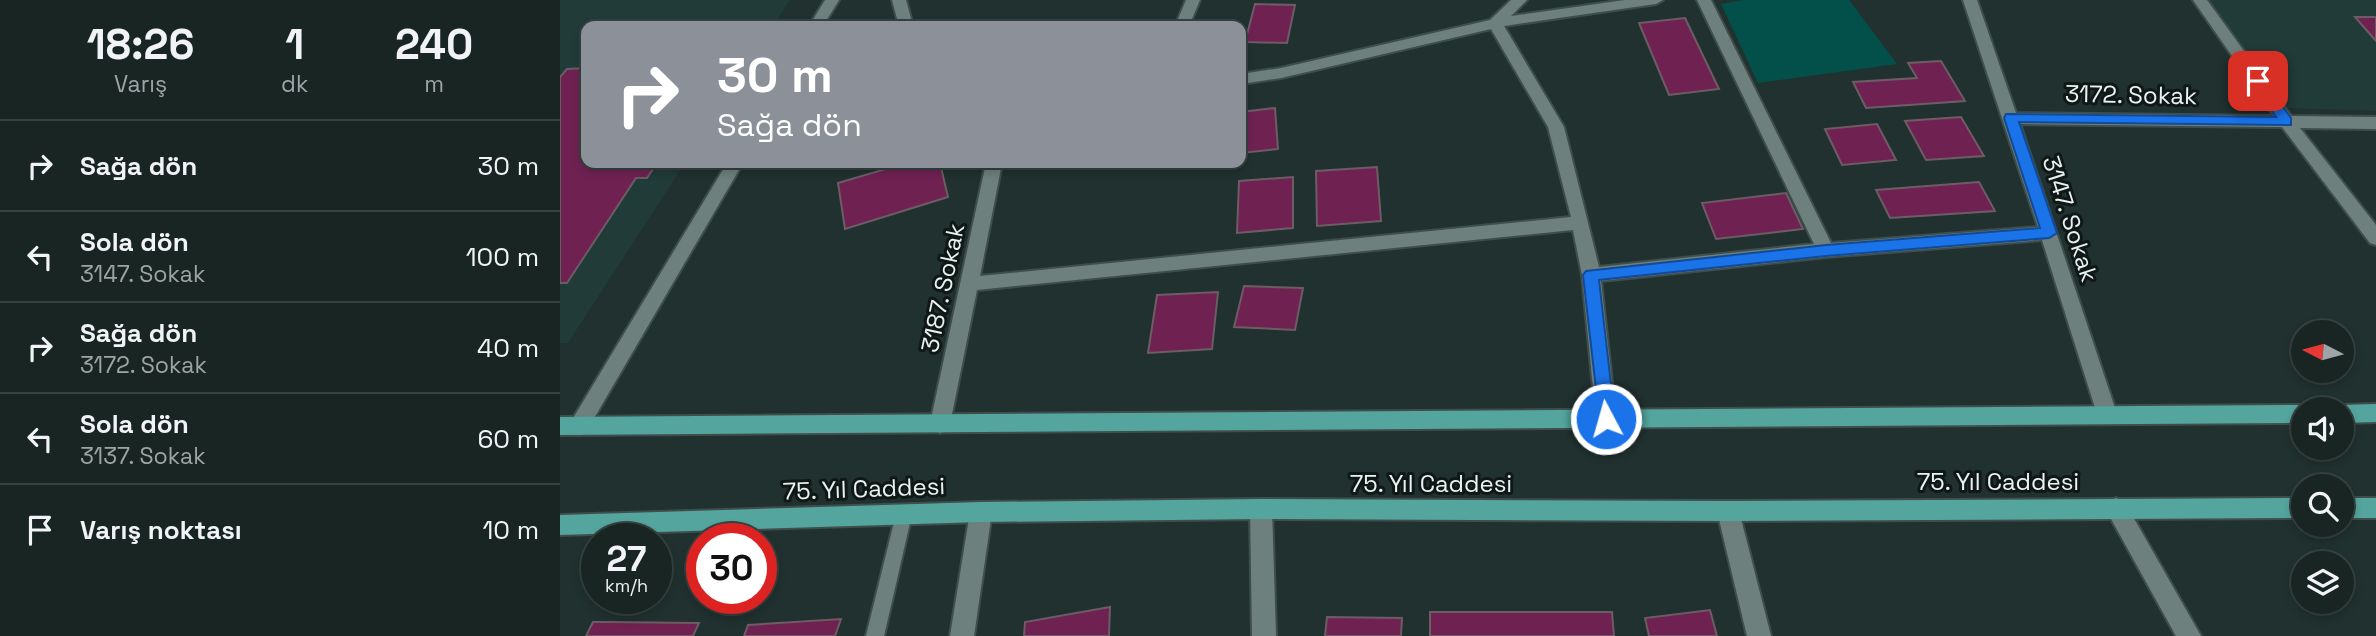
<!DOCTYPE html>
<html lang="tr">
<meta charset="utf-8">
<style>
:root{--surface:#182523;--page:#253130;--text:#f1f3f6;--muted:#9fa5a6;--line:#364241}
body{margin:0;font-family:"Space Grotesk",sans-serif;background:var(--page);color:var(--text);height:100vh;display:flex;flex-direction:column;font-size:26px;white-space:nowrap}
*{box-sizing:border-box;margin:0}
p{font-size:23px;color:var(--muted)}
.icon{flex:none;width:38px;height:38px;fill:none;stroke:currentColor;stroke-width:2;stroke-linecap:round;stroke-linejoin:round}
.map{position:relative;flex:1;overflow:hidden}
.details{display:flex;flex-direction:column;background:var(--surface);width:560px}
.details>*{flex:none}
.guide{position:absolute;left:21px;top:21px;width:665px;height:147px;border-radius:14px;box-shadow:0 4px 10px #0003,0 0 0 2px var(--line);background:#8c9099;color:#fff;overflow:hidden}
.needle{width:46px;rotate:276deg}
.fabs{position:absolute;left:1731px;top:320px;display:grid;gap:14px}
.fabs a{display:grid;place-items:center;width:63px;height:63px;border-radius:50%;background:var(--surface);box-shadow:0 4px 10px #0003,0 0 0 2px var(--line);font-size:35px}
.speed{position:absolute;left:21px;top:523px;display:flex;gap:14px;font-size:35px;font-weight:700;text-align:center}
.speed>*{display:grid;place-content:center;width:91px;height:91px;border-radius:50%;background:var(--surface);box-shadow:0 4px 10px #0003,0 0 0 2px var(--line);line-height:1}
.speed small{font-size:18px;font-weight:400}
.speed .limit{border:10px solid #d22;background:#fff;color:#111}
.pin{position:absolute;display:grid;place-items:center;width:60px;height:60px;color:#fff;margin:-30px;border-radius:14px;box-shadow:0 4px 10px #0006}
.me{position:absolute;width:77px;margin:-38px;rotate:354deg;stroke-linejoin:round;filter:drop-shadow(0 0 5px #0008)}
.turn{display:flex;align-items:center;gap:24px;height:147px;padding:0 21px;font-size:32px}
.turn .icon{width:91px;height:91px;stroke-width:2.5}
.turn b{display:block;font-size:49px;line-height:60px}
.eta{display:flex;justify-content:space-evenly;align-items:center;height:119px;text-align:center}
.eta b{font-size:42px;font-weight:800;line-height:49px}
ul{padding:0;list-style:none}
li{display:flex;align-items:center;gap:21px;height:91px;padding:0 21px;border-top:2px solid var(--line)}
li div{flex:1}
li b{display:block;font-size:26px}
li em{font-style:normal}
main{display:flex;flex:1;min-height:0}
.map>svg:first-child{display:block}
.built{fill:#213b38}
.green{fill:#03504b}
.building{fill:#6f2252;stroke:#6c5c64;stroke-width:2}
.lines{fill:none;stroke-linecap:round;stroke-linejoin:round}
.service-casing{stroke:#3f4d4b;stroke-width:4}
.minor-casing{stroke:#3f4d4b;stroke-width:4}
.primary-casing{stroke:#3f4d4b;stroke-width:4}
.service{fill:#6d807d;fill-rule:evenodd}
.minor{fill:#6d807d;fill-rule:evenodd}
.primary{fill:#53a59d;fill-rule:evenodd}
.route{fill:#1a73e8;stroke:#114b97;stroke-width:2}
.labels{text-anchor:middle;stroke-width:6;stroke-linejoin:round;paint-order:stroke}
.street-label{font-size:24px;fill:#e8f2f1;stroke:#101717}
</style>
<main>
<section class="details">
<div class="eta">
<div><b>18:26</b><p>Varış</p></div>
<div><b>1</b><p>dk</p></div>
<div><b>240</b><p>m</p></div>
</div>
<ul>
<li><svg class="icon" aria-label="right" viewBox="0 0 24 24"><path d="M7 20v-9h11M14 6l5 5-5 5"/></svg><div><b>Sağa dön</b></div><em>30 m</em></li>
<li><svg class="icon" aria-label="left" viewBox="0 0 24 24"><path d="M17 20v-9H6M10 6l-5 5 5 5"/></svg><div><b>Sola dön</b><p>3147. Sokak</p></div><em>100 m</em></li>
<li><svg class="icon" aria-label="right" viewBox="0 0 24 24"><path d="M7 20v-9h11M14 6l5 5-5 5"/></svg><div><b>Sağa dön</b><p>3172. Sokak</p></div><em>40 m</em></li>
<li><svg class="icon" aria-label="left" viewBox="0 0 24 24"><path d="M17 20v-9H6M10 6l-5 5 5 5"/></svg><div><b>Sola dön</b><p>3137. Sokak</p></div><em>60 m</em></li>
<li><svg class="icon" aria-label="arrive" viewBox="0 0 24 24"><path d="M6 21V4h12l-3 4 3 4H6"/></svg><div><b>Varış noktası</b></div><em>10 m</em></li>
</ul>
</section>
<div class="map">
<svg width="1816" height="636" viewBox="0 0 1816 636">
<rect width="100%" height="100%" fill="#20312f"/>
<path class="built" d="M0,0H230L213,26H26V163H125L8,343H0Z
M1645,0H1816V111L1727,108Z"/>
<path class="green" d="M1183,0H1289L1337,64L1198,83L1161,4Z"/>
<path class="building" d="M695,4L735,5L727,43L685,42Z
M1795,17H1816V41Z
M1125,18L1159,89L1109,95L1079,23Z
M1381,61L1405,101L1306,108L1293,82L1357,78L1348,63Z
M26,68V163H97L87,178H76L7,283H0V77L7,69Z
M715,108L718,149L681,153V112Z
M1401,117L1424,156L1366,160L1345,121Z
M1317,124L1336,160L1282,165L1265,129Z
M346,163H380L388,197L285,229L278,183Z
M817,167L821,221L757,226L756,171Z
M733,177V228L677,233L679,181Z
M1419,182L1435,211L1330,218L1316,190Z
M1226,193L1243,229L1156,239L1142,203Z
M684,286L743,288L735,330L674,327Z
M658,292L652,349L588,353L597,295Z
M550,607L549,636H464L465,622Z
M1150,610L1157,636H1089L1085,618Z
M870,612H1052L1054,636H870Z
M767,617L842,618L841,636H765Z
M281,619L275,636H184L188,625Z
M33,622H47L139,623L133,636H26Z"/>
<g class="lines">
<g class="service-casing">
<path id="service" d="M344,507L350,509L352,514L324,636H306L336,514L338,509Z"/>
</g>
<g class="minor-casing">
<path id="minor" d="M265,0H279L263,26H249Z
M332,0H346L353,26H339Z
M626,0H640L629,26H615Z
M951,0H967L951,16L1065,0H1103L1096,4L944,26L1004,127L1039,267L1254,244L1137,0H1151L1271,243L1478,227L1403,0H1417L1456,113L1714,116L1633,0H1647L1731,116L1816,117V129L1740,128L1816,225V245L1810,243L1722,127L1460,124L1557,414L1554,420L1547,423L1540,420L1537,414L1482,240L1266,257L1041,281L1056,419L1053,425L1046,428L1039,425L1036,419L1022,275L1013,230L417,290L390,424L387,430L380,433L373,430L370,424L426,163H442L420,276L1011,217L988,127L931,29L721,78L681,84V74L721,68L930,20Z
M167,163H183L26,432L19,435L12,432L9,426L12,420Z
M1556,498L1564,501L1641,636H1616L1545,508L1548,501Z
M701,499L709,502L712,509L716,636H692L690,509L693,502Z
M1168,501L1176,504L1179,511L1211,636H1187L1157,511L1160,504Z
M421,502L429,505L432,512L414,636H390L410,512L413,505Z"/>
</g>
<g class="primary-casing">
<path id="primary" d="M1816,404V422L1782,423V410H1774L1782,405Z
M1743,405L1751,410H1743V423L0,435V417Z
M1743,498V518L1168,521L701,519L421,522L0,535V515L421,502L701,499L1168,501Z
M1782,498H1816V518H1782Z"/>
</g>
<use href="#service" class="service"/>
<use href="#minor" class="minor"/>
<use href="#primary" class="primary"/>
</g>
<path class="route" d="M1698,77L1702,78L1731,118V125L1459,122L1497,233L1489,238L1266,256L1039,280L1055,419L1053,424L1046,427L1040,424L1023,275L1026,271L1266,245L1480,228L1444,118L1446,114L1716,117L1691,81Z"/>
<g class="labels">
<g class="street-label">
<text transform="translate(1571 95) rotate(1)" y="8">3172. Sokak</text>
<text transform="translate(1510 219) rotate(72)" y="8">3147. Sokak</text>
<text transform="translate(383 288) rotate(-78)" y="8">3187. Sokak</text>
<text x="1438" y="490">75. Yıl Caddesi</text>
<text x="871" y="492">75. Yıl Caddesi</text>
<text transform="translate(304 489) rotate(-2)" y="8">75. Yıl Caddesi</text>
</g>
</g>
</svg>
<div class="fabs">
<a><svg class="needle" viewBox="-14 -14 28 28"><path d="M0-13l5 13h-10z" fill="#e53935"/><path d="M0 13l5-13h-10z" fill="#9fa5a6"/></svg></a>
<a><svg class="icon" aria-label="sound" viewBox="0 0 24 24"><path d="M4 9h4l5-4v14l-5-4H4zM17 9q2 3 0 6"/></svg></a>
<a><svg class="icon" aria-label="search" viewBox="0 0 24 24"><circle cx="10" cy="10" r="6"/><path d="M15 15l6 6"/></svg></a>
<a><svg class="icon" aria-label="layers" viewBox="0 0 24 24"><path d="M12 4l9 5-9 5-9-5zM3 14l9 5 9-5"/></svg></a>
</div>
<div class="speed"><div>27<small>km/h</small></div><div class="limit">30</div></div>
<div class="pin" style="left:1698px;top:81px;background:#d93025"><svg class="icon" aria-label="arrive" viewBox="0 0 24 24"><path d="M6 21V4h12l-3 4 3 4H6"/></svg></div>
<svg class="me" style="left:1046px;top:419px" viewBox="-20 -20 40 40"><circle r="17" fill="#1a73e8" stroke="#fff" stroke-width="3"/><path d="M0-11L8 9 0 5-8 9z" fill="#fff"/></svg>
<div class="guide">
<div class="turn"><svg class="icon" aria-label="right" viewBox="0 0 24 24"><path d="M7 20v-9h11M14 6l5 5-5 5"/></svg><div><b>30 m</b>Sağa dön</div></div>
</div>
</div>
</main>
